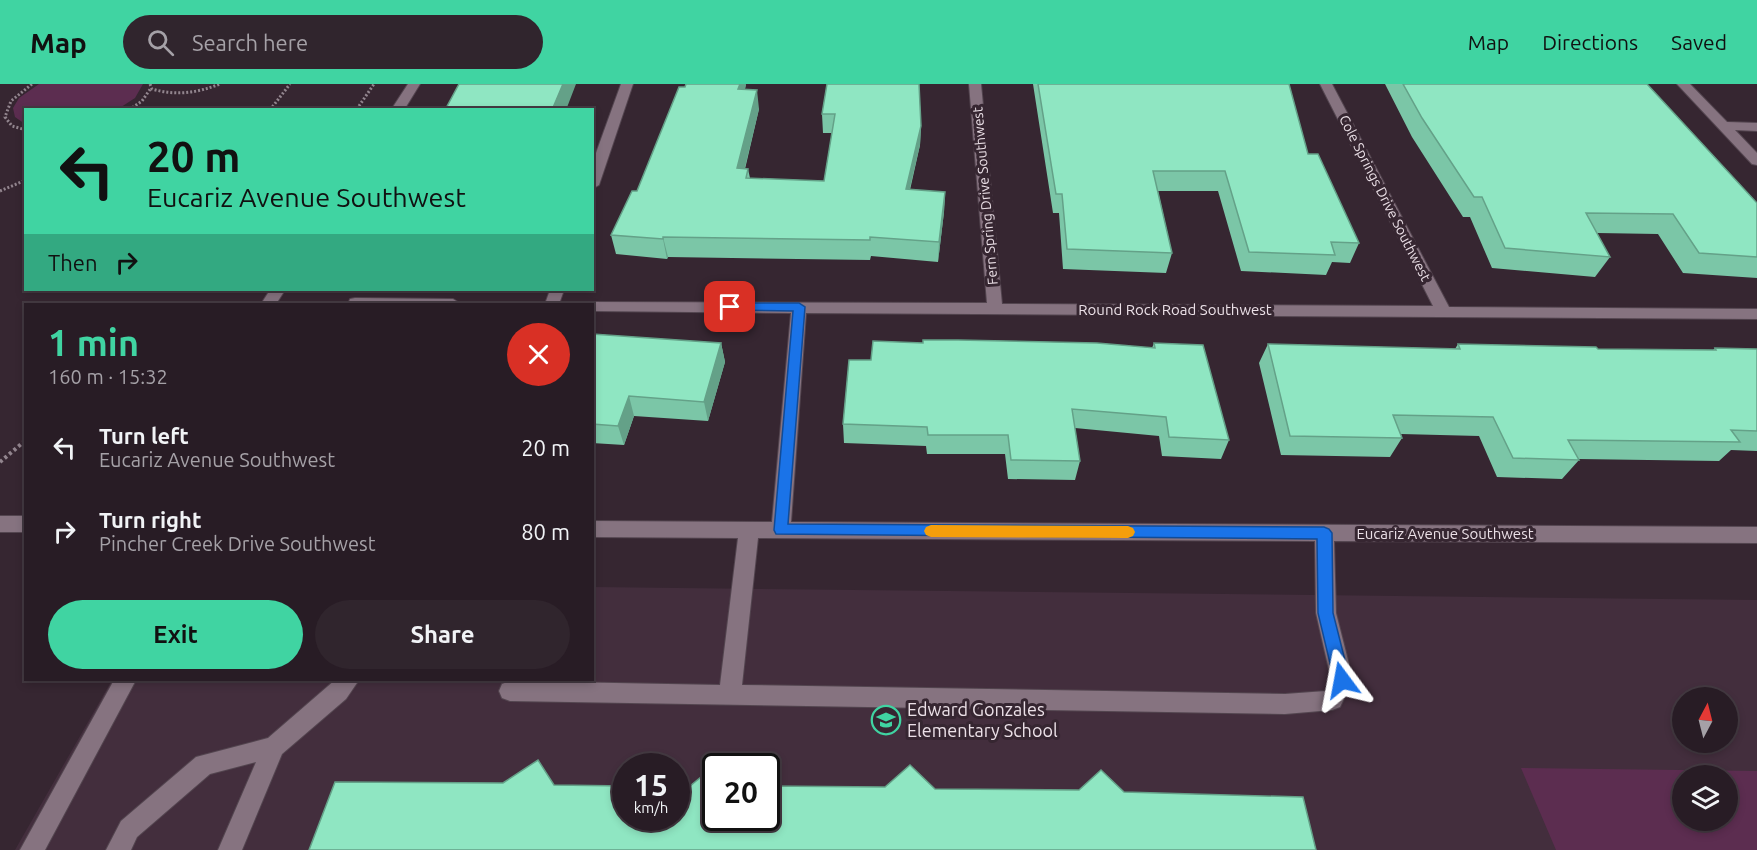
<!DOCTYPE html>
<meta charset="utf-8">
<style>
:root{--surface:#281c25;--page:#30252d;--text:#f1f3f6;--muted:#a5a1a7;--line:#443a42;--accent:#40d4a2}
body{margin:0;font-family:Ubuntu,sans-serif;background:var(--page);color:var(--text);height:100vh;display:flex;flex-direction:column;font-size:22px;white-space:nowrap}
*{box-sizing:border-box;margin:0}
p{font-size:20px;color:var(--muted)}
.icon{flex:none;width:33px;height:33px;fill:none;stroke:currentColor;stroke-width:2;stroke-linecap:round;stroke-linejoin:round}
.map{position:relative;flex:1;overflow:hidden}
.sheet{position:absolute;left:24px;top:219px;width:570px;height:378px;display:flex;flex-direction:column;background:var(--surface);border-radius:0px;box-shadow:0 3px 9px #0003,0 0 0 2px var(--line)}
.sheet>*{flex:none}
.hud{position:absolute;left:24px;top:24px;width:570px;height:183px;border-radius:0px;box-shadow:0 3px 9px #0003,0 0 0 2px var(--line);background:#40d4a2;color:#111;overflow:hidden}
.needle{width:39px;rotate:7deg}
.tools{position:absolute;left:1672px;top:603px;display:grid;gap:12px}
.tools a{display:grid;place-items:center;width:66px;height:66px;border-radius:50%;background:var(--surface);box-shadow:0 3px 9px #0003,0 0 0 2px var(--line);font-size:30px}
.speed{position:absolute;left:612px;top:669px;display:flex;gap:12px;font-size:30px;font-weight:700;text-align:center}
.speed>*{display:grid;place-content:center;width:78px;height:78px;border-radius:50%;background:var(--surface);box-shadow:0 3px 9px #0003,0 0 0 2px var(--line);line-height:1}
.speed small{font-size:15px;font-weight:400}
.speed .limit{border:3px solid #111;border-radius:9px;background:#fff;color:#111}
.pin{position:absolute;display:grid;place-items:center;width:51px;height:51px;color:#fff;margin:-26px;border-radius:12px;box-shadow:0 3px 9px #0006}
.me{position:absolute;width:66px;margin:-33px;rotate:347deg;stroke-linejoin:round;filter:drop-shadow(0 0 4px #0008)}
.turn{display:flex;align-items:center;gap:21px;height:126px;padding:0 24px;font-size:27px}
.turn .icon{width:78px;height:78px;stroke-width:2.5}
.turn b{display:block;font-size:42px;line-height:51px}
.then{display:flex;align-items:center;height:57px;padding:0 24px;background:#0003;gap:12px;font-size:22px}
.round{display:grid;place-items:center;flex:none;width:63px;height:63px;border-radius:32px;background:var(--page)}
.head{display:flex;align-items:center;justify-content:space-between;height:102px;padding:0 24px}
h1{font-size:36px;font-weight:700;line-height:45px;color:var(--accent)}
.primary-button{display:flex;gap:12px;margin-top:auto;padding:12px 24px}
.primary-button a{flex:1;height:69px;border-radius:36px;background:var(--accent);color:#111;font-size:24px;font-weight:700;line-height:69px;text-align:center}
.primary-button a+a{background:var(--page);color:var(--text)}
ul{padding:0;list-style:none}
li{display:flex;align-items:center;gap:18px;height:84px;padding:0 24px}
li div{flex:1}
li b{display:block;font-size:22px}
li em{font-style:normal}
header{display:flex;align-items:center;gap:36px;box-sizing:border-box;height:84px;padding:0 30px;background:var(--accent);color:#111}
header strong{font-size:28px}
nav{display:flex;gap:33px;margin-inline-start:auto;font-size:21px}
.search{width:420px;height:54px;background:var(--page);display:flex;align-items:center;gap:15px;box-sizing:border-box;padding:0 21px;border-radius:33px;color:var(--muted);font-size:22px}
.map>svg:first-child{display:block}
.built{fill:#432e3d;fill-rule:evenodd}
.green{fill:#5c2d50;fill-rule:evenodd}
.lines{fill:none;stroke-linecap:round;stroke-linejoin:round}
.minor-casing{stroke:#53454f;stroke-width:2}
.path-far1{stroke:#92858e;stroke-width:3;stroke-dasharray:2 2;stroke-linecap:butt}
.path{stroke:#92858e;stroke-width:4;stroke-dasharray:3 3;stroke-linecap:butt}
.minor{fill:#867380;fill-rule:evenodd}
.wall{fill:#7bc6a7}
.shaded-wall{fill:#64a188}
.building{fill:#8fe6c2;stroke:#64a188;stroke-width:1.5}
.route{fill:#1a73e8;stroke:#114b97;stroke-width:1.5}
.slow{fill:#f59e0b}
.labels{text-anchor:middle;stroke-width:6;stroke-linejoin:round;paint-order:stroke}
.far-street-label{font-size:14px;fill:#ebe0e7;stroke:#362631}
.street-label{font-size:15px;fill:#ebe0e7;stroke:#362631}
.near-poi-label{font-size:18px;fill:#ebe0e7;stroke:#362631;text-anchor:start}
</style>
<header>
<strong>Map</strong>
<div class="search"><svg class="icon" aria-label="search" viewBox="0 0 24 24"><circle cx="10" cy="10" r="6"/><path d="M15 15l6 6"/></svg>Search here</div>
<nav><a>Map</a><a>Directions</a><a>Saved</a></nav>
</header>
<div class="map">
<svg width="1757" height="766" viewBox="0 0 1757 766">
<rect width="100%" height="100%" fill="#362631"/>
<path class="built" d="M593,503L1757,516V766H15L112,596H592ZM1683,614H1728V658H1683ZM626,682H676V734H626ZM716,682H766V734H716ZM1683,692H1728V736H1683Z"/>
<path class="green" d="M39,0H143L135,14L118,25L26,26L25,40L15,33L13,24L19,14Z
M1521,684L1757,687V766H1556ZM1683,692H1728V736H1683Z"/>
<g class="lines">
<g class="minor-casing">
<path id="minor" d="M408,0H420L404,26H391Z
M621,0H633L599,101L592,105V80Z
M969,0H981L1002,220L1433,222L1320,0H1332L1449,223L1757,225V235L806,229L791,438L1757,443V459L1334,457L1336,529L1353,596L1340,623L1332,626L1285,630L510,617L502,614L499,607L502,600L510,597L720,601L738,454L592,453V437L772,438L791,229L592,227V220H585L586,218L987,219ZM758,454L1315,457L1316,529L1331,595L1326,607L1285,610L742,601Z
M1677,0H1690L1727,38L1757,39V47L1735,46L1757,69V81L1752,80Z
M270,206H285L276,220H261Z
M550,206H564L559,220H545Z
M355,214L453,215L461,220H348L350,215Z
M0,432H26V448H0Z
M114,596H136L45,766H20Z
M335,596H359L346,615L282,670L242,766H218L256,678L210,690L137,753L131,766H106L121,737L196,673L268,654Z"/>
</g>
<path class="path-far1" d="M150,0L152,5C176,12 197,9 220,0
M359,22L374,0
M129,26L142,17L151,4
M270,26L290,0
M26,46L12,42L5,33L11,17L32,0
M0,107L26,96"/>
<path class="path" d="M0,378L26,356"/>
<use href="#minor" class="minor"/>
</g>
<path class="wall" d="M746,0L745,5L759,25L745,85H748L750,94L824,97L832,49H823L822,30L827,0L921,42L920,61L910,106L945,108L944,128L938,178L871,172L870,176L668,173L667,175L616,170L611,151L637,107Z
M1033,0H1289L1308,70L1359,159L1350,179L1332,178L1326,191L1241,187L1218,107H1158L1172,169L1166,189L1063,185L1059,129H1053Z
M1385,0H1647L1757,119V194L1683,189L1658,150L1597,149L1610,173L1595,193L1492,184L1470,133H1463L1412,53Z
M592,250L721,259L725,278L708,337L634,332L624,361L592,359Z
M1154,259L1229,356L1221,375L1162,372L1159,352L1075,344L1080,377L1075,396L1008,395L1005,370H927L926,362L844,359L843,340L871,276L1152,264Z
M1268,260L1455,265L1458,260L1598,265L1713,266L1715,264L1757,265V367L1731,366L1719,377L1578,375L1579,376L1562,395L1497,393L1479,352L1401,350L1402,354L1390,373L1281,371L1259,279Z"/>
<path class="shaded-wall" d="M563,0H576L566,26H552Z
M740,0H746L741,24L738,5Z
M757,6L759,25L740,104L737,84Z
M921,42L920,61L905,125L906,105Z
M945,108L944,128L938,178L939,158Z
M663,153L668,173L667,175L663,155Z
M721,259L725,278L708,337L704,318Z
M629,312L634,332L624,361L618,342Z"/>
<path class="building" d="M459,0H563L552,26H445Z
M686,0H740L738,5L757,6L737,84L748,85L746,94L824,97L835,30H822L827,0H919L921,42L906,105L945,108L939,158L870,153V156L663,153V155L611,151L632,107H637L679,3H685Z
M1038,0H1289L1308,70H1318L1359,159L1331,158L1335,171L1249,168L1225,87H1153L1172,169L1067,165L1062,110H1056Z
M1403,0H1647L1757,119V173L1699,169L1673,130L1586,129L1610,173L1505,164L1482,113H1474L1422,34Z
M592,250L721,259L704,318L629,312L618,342L592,340Z
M923,256H958L1097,259L1155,264L1154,259L1203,261L1229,356L1169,353L1166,333L1072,325L1080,377L1011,376L1008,351H928L927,343L843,340L849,276H871L873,257L923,259Z
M1268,260L1460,265L1458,260L1596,263L1598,265L1716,266L1715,264L1757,265V347L1731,346L1740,358L1568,356L1579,376L1513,374L1493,333L1393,331L1402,354L1290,352Z
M538,676L554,701L626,702V734H676V702H690L718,679L721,682H716V734H766V702L885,703L910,681L935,705L1079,706L1101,686L1124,708L1303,713L1316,766H309L335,698L503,699Z"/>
<path class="route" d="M730,219H799L805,223L788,440L1324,443L1329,445L1332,449L1333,529L1350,596L1348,601L1342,603L1337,601L1334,596L1318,529L1317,455L776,450L774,446L793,227L726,226V220Z"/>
<path class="slow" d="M931,441L1128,442L1133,444L1135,448L1133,452L1128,454L931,453L926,451L924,447L926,443Z"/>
<defs>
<g id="school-ring" transform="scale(1.5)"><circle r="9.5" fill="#362631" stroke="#40d4a2" stroke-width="1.5"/><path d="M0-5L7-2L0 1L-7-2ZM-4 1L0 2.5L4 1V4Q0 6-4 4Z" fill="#40d4a2"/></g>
</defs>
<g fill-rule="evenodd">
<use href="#school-ring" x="886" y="636"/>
</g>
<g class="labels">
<g class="far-street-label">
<text transform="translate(985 112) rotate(-95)" y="5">Fern Spring Drive Southwest</text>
<text transform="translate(1385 114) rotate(63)" y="5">Cole Springs Drive Southwest</text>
</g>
<g class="street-label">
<text x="1175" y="231">Round Rock Road Southwest</text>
<text x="1445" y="455">Eucariz Avenue Southwest</text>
</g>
<g class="near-poi-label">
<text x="907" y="632">Edward Gonzales<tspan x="907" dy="21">Elementary School</tspan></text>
</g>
</g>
</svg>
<div class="tools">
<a><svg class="needle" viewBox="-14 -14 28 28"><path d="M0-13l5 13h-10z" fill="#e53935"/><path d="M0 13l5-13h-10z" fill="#a5a1a7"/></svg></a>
<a><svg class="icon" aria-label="layers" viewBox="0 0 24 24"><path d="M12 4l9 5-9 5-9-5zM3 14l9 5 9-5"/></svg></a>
</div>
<div class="speed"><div>15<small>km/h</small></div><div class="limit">20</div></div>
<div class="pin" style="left:730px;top:223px;background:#d93025"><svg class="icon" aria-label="arrive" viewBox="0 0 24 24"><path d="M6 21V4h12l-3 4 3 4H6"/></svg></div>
<svg class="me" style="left:1342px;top:596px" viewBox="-20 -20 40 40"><path d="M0-17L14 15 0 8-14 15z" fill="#1a73e8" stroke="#fff" stroke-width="4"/></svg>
<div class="hud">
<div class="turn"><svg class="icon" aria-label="left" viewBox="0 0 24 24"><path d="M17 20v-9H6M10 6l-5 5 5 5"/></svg><div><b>20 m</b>Eucariz Avenue Southwest</div></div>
<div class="then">Then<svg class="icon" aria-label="right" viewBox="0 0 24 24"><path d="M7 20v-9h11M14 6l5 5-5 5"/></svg></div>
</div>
<section class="sheet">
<div class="head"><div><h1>1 min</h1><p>160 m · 15:32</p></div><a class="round" style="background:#d93025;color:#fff"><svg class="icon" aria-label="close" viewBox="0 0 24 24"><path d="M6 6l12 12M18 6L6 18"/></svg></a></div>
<ul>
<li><svg class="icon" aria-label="left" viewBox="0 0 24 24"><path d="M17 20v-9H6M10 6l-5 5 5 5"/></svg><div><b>Turn left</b><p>Eucariz Avenue Southwest</p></div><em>20 m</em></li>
<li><svg class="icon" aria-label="right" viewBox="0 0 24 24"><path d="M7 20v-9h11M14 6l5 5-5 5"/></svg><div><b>Turn right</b><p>Pincher Creek Drive Southwest</p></div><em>80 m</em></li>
</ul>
<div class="primary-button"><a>Exit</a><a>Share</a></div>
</section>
</div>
